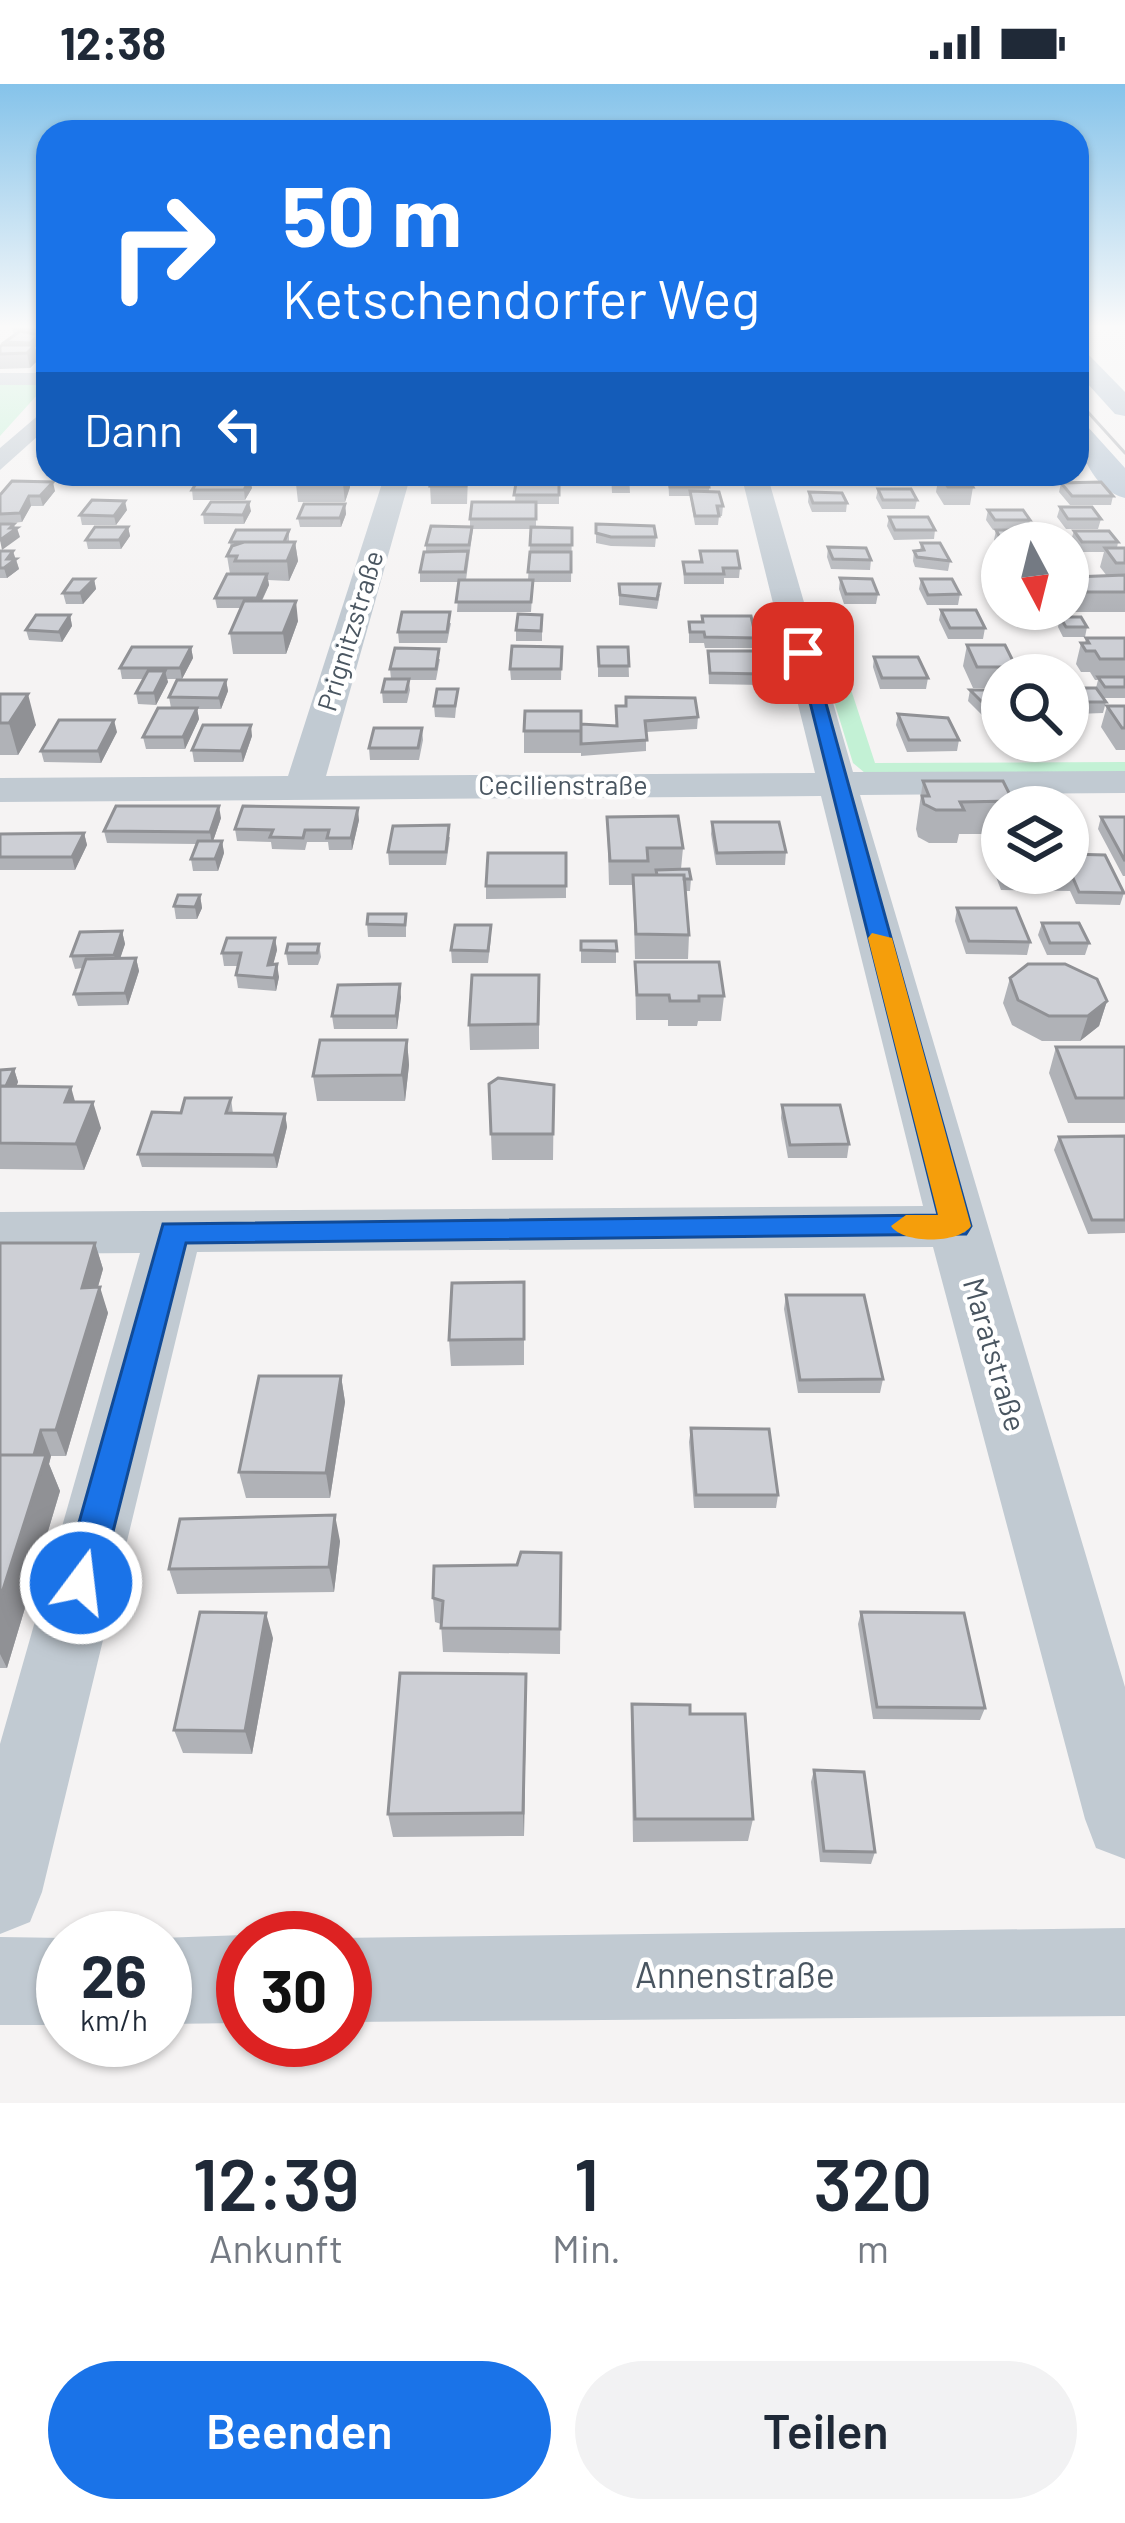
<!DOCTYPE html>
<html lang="de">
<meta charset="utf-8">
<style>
:root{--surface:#fff;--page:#f2f2f3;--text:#1f2937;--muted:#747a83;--accent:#1a73e8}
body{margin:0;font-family:Barlow,sans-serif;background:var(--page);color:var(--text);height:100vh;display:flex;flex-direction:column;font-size:45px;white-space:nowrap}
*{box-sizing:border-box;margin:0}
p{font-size:39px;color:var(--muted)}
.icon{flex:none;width:66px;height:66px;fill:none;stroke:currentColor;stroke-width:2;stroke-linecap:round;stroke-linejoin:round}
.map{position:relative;height:2019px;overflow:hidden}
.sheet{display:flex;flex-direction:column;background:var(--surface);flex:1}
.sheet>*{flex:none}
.hud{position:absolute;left:36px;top:36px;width:1053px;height:366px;border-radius:36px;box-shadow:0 3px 9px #0004;background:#1a73e8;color:#fff;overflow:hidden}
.needle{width:78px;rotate:173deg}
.buttons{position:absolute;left:981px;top:438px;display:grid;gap:24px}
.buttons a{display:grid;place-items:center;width:108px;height:108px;border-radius:50%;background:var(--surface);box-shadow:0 3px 9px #0004;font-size:60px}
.speed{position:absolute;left:36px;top:1827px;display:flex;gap:24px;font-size:60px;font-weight:700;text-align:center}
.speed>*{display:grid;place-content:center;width:156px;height:156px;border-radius:50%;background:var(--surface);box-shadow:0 3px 9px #0004;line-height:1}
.speed small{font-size:30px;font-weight:400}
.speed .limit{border:18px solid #d22;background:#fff;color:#111}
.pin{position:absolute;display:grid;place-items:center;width:102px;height:102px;color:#fff;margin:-51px;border-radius:24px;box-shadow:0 6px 18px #0006}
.me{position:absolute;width:132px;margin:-66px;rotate:15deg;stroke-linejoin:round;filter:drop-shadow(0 0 9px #0008)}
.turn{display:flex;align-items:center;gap:42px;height:252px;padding:0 48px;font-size:54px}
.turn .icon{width:156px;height:156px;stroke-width:2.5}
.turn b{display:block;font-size:84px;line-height:102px}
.then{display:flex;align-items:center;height:114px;padding:0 48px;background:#0003;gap:24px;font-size:45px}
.eta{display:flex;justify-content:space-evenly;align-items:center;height:204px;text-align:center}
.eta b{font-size:72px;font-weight:600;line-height:84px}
.primary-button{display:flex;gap:24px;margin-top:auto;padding:24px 48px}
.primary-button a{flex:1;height:138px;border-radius:72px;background:var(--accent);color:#fff;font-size:48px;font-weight:600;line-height:138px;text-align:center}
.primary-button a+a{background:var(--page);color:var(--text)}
.status{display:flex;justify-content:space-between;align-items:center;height:84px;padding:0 60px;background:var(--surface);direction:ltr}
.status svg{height:33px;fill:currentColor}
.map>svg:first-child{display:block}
.green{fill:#c3f1d5}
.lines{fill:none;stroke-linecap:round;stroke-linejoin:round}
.minor{fill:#c1cad2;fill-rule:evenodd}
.major{fill:#b3c2d1;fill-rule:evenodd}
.tram{stroke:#b5b8bd;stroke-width:3}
.wall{fill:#b0b2b7;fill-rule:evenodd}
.shaded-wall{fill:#909195}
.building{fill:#cdcfd5;stroke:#909195;stroke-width:3}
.route{fill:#1a73e8;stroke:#114b97;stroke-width:3}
.slow{fill:#f59e0b}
.labels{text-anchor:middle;stroke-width:9;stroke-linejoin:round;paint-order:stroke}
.far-street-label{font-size:27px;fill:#4a5661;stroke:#fff}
.street-label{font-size:30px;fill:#4a5661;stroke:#fff}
.near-street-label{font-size:36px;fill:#4a5661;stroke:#fff}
</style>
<div class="status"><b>12:38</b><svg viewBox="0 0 49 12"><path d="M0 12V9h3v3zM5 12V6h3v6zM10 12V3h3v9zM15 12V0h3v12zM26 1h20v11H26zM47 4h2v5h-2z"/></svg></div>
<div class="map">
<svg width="1125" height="2019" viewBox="0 0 1125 2019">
<rect width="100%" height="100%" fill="#f5f3f3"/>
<path class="green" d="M0,298L48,299L0,352Z
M822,578H842L875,679L1125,678V691L865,689L853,679Z"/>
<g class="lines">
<path class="minor" d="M0,289H48V301H0Z
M48,323V343L0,386V364Z
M385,390H411L326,692L815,689L741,390H767L853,688L1125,687V709L860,711L1125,1603V1775L1096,1764L1085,1735L933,1163L197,1168L42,1808L30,1838L0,1850V1660L140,1169L0,1170V1128L923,1122L821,712L0,718V694L288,692Z
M1125,1844V1932L345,1938V1854H336Z
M243,1851L250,1854H243V1939L165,1940L161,1854Z
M0,1853L65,1854L63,1941H0Z"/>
<path class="major" d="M1077,265L1086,268L1125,308V332L1115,330L1077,288Z
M1077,339L1087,342L1125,384V414C1094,406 1077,367 1077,339Z"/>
<path class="tram" d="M1077,316L1125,369"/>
</g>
<path class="wall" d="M12,244H48L46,252H39L41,258L35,263L38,276L30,284L0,285V263L6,261L5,258L14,251Z
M130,390H162L159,395L131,394Z
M207,390H249L247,395L252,404L245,416H193L192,406L208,395Z
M301,390H360L358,396H349L350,403L345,418H298L296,400Z
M518,390H555V396H518Z
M611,390H629L630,409H612Z
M668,390L709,403V408L723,422L722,432H719L718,441H695L690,412H669Z
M817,390H853V402L820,401Z
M939,390H1007L1005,399H971L973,403L970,421H944L936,408Z
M468,393L467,420H431L430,402Z
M516,399H559V420H536V443L572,444L571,498H533L531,528H457L459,498H420V488L426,468V461L470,442V435L515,418ZM473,445H531L528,496H466Z
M1061,399L1113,412L1111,421H1070L1059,408Z
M878,405L917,416L915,425H882L876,414Z
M55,407L43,422H31L22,438L0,440V411Z
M809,408L847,419L846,428H812L808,418Z
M345,420L346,430L341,443H300L298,434Z
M1060,423L1101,435L1098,445H1066L1057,433Z
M127,426L116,441H82L80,431Z
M988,426L1030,436L1028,446H993L986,436Z
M251,427L244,440H204L203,430Z
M889,433L935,446L934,455L894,456L887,442Z
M596,440L656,453L655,463L611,462L596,459Z
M128,443L130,452L121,465H88L86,456Z
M289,446V458H295L298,477L289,497L268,496L269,501L262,517L298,537L286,570H233L230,549L241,524H217L215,514L230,490L227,472L231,465L230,458Z
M996,446L1039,458V459H1002V467H1000L994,456Z
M1074,447L1118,458L1117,464H1125V528H1073L1068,520L1072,499H1074L1075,493L1107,492L1100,483L1104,468H1080L1071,456Z
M921,459L950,477L948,487L915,483L913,477L914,467H920Z
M828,463L871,476L870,486L831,485L827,473Z
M0,467L16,475L19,485L7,494H0Z
M700,467L740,484L739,494H724V500H684L683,478H700Z
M840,494L878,510L876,520H844L839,505Z
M94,495L96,505L83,520H66L63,509Z
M921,495L960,510L958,521H927L919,505Z
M619,500L660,510L657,525L619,521Z
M941,526L985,544L983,555H948L939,536Z
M70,531L72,542L62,558L29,556L26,546Z
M542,531V557H516V546Z
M702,532L756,554L755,564H705L704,559H689V538H702Z
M1060,533L1087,543L1085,553H1063L1058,543Z
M451,539L447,559H399L398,548Z
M1086,554H1125V614H1103L1106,618L1103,629L1076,630L1075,635H1068V604H1096L1098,596H1095L1090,588H1081L1076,580L1081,559H1085Z
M967,561L1016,583L1015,591H1002V604H973L963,582Z
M191,563L193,574L182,595H167L168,598L156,621L138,620L136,609L144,595H122L120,584Z
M562,563L561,596H511L510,585Z
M598,563H628L629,593H598Z
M708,567L763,590L762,601L709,600Z
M874,573L928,594L926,605H880L873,583Z
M440,575L436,596H409L410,606L407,619H383L382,608L391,595L390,585Z
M226,596L228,607L221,625H197L199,635L185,665H146L143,653L171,624L169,613Z
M458,605L455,634L435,633L434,622Z
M970,606H1002V632H983L968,617Z
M0,610L36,641L18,671H0Z
M616,622L698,633L697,645L646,648V667L581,672V669H524V647L581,640L616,642Z
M1107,622H1125V666H1116L1101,643Z
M898,630L959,656L957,667L907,668L896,641Z
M422,644L423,656L419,676H370L369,664Z
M117,648L101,679L44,678L41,667Z
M252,652L243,678H194L192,666Z
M1040,657H1064L1062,665L1044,664Z
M923,697L1013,717L1012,723H1002V750H959L957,759H929L918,753L916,745Z
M607,733L683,764L681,785L691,795L690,807H685L689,851L688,875H635L633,801H609Z
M1101,733H1125V792H1123L1098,745Z
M221,734L213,757H222L224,769L218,787H193L191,775L197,760L107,759L104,747Z
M359,736L352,766H329L328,758H307L305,766L272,765L271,758L237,757L235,745Z
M712,738L786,768L785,781H716L711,750Z
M84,749L87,761L75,786H0V750Z
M450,753L446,781H389L388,768Z
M989,754L1068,789L1124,809L1120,821L1076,820L1070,807L1001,806L986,767Z
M566,769V814L486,815V802Z
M200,811L202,824L197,835H176L174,822Z
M957,824L1030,858L1027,871L966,870L955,837Z
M406,830V853H368L367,840Z
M1042,839L1089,859L1085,871H1047L1038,851Z
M122,847L125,860L120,874H136L139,887L128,921L78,922L74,910L83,884L75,885L71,872Z
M275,854L277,866L273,880L279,893L276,907L238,904L236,891L238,882H224L222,869Z
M491,854L488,879H452L451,866Z
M581,857H616V879H581Z
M319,860L321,873L318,881H288L286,869Z
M635,878L724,912L721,937H698L697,942H668V936H636Z
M539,891V965L470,966L469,941Z
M1010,894L1107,917L1099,942L1080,957H1042L1012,941L1003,919Z
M401,913L397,945H334L332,932Z
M407,956L409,981L405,1017H317L313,992Z
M1056,963H1125V1039H1068L1049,989Z
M14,985L18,998L16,1002L75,1018L101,1044L84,1086L0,1085V986Z
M489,1000L554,1001L553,1076H492Z
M231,1014L233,1030H285L287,1043L277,1084L142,1083L138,1070L181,1029Z
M782,1021L849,1060L847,1074H788L781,1034Z
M1125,1052V1149L1088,1150L1054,1066L1059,1053Z
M0,1159H95L103,1185L98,1203L108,1229L66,1372H51L49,1380L60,1407L7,1584H0Z
M524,1198V1281L451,1282L449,1256Z
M786,1211L883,1295L880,1309H798L784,1225Z
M341,1292L345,1318L330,1414H246L239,1388Z
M691,1344L778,1411L776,1424H694L689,1358Z
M340,1457L334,1508L177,1510L169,1485Z
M561,1469L560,1570L443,1568L441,1540L435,1538L433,1514L517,1481Z
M861,1528L985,1624L980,1636L873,1635L858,1540Z
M273,1554L252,1670L183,1669L174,1646Z
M526,1614L524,1752L393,1753L388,1730Z
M632,1620L690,1630L753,1735L748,1757L633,1758L631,1643Z
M814,1686L875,1768L871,1780L820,1778L811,1698Z"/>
<path class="shaded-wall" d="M39,251L41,258L35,263L38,276L30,284L27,269L31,265L30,259Z
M347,390H349L350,403L345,418L343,400Z
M250,395L252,404L245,416L244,406Z
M53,398L55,407L43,422L40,412Z
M29,412L31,422L22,438L20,429Z
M125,417L127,426L116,441L114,432Z
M249,418L251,427L244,440L243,431Z
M345,420L346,430L341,443L340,434Z
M14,440L15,445L17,444L20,453L2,466L0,456Z
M128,443L130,452L121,465L119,456Z
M295,458L298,477L289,497L287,477Z
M13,467L19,485L7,494L4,484L7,475Z
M267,490L269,501L258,524L257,514Z
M94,495L96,505L83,520L80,509Z
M296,517L298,537L286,570L283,549Z
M70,531L72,542L62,558L59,548Z
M191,563L193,574L182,595L180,584Z
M165,587L168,598L156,621L154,609Z
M226,596L228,607L221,625L219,614Z
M28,610L36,641L18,671L9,639Z
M197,624L199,635L185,665L183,653Z
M114,636L117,648L101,679L98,667Z
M251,641L252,652L243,678L241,667Z
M219,722L221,734L212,760L210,748Z
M358,724L359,736L352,766L351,754Z
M84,749L87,761L75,786L72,773Z
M222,757L224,769L218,787L215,775Z
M200,811L202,824L197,835L195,823Z
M122,847L125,860L117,884L114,871Z
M275,854L277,866L270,893L268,881Z
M136,874L139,887L128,921L125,909Z
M277,880L279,893L276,907L274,894Z
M400,900L401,913L397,945L396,932Z
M1107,917L1099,942L1080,957L1088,932Z
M407,956L409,981L405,1017L402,991Z
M14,985L18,998L6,1028L1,1014Z
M71,1003L78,1028L65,1018Z
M93,1018L101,1044L84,1086L76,1060Z
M285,1030L287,1043L277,1084L274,1071Z
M95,1159L103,1185L90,1230L82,1204Z
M100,1203L108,1229L66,1372L56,1346Z
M341,1292L345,1318L330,1414L326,1389Z
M41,1346L51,1372L49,1380L60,1407L7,1584L0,1570V1515Z
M335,1431L340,1457L334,1508L329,1483Z
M266,1529L273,1554L252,1670L245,1647Z
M526,1590V1614L524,1752L523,1729Z"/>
<path class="building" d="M20,247L39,251L30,259L5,258Z
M2,261H35L27,269L0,270V263Z
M301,390H347L343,400H296Z
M611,390H629L630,400L612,399Z
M668,390H707L709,403H670Z
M821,390H853L854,393L822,392Z
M939,390H966L973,403H948Z
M432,393H468L466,402H430Z
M199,395H250L244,406H192Z
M12,397L53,398L40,412H29L20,429L0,430V411Z
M1101,398L1113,412H1072L1061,399Z
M516,399H559V411H514Z
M878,405H911L917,416H883Z
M690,407L719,408L723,422H717L719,432H695Z
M809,408L842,409L847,419H813Z
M92,416L125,417L114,432L80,431Z
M211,418H249L243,431L203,430Z
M472,418H536V435H470Z
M304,420H345L340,434H298Z
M1060,423H1092L1101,435H1068Z
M988,426H1023L1030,436H995Z
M889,433H928L935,446H895Z
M0,440H14L10,444H17L0,456Z
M596,440L654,442L656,453H611L596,449Z
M431,442L472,443L469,461H426Z
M95,443H128L119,456H86Z
M531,443L572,444V461H530Z
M236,446H289L284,458H230Z
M996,446H1032L1039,458L1002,457Z
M1074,447H1109L1118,458H1082Z
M244,458H295L287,477H235L237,472H227L232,462Z
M921,459H940L950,477L917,473L914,467L924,466Z
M828,463L866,464L871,476L833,475Z
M1105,464H1125V479H1116Z
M0,467H13L7,475H16L4,484H0Z
M468,467L465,488H420L424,468Z
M700,467H737L740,484H723L724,490H685L683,478H702Z
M530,468H571V488H528Z
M227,490H267L257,514H215Z
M1125,491V508H1078L1072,499H1080L1075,493Z
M840,494L872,495L878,510H846Z
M73,495H94L80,509H63Z
M921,495H952L960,510L928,511Z
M459,496H533L531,518H456Z
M619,500H660L657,515L620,511Z
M244,517H296L283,549H230Z
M941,526H976L985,544H950Z
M402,528H450L447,548H398Z
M518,530L542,531L541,547L516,546Z
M36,531H70L59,548L26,546Z
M702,532H751L756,554L705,553L704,548H690L689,538H703Z
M1060,533H1081L1087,543H1066Z
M1086,554H1125V575H1100L1095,567H1086L1081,559H1089Z
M967,561H1005L1016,583H977Z
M512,562L562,563L561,585H510Z
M132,563H191L180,584H120Z
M598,563H628L629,582H599Z
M395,564L439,565L436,585H390Z
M708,567H758L763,590L710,589Z
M874,573H918L928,594H882Z
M1031,582H1057L1062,591H1036Z
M148,587H165L154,609H136Z
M1098,593H1125V603H1105Z
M385,595H409L406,608H382Z
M177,596H226L219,614L169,613Z
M1068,604H1096L1106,618H1074L1077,624H1068Z
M437,605H458L455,622H434Z
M970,606H1002V621H985Z
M0,610H28L9,639H0Z
M626,613L695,614L698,633L645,637L647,656L581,660V640L617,642L616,622H626Z
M1107,622H1125V644H1122Z
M158,624H197L183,653H143Z
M525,627H581V647H524Z
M898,630L948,634L959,656H909Z
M59,636H114L98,667H41Z
M203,641H251L241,667L192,666Z
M374,644H422L418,664H369Z
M923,697H1003L1013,717L960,718L964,726H936L924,720L922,712H929Z
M116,722H219L210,748L104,747Z
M243,722L358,724L351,754H327L329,746H305L303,754L270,753L273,746L235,745Z
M678,732L683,764H647L648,777H610L607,733Z
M1101,733H1125V777Z
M712,738H779L786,768L717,769Z
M449,741L446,768H388L393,742Z
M84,749L72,773H0V750Z
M989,754L1002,755V788Z
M198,757H222L215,775H191Z
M488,769H566V802H486Z
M1068,770L1105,771L1124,809L1079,808L1073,794H1004L1002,789H1068Z
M689,785L691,795H684V791H657L656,786Z
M633,791H684L689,851L636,850Z
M178,811H200L195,823L174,822Z
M957,824H1016L1030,858L969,857Z
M368,830H406L405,841L367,840Z
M1042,839H1079L1089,859H1050Z
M455,841H491L488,867L451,866Z
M122,847L114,871L71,872L80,848Z
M227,854H275L268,881L277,880L274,894L236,891L241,869H222Z
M581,857H616L617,867L581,866Z
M288,860H319L317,869H286Z
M136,874L125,909L74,910L86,875Z
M635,878H719L724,912H699V917H670L669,911H637Z
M1028,880H1065L1097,895L1107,917L1088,932H1049L1018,916L1010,894Z
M472,891H539L538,940L469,941Z
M400,900L396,932H332L338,901Z
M320,956H407L402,991L313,992Z
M1056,963H1125V1014H1076Z
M14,985L6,1002H0V986Z
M498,994L554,1001L553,1050H491L489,1000Z
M0,1002L71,1003L65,1018H93L76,1060L0,1059Z
M185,1014H231L226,1029L285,1030L274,1071L138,1070L152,1028L181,1029Z
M782,1021H840L849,1060L790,1061Z
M1125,1052V1136H1092L1059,1053Z
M0,1159H95L82,1204L100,1203L56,1346H41L34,1371H0Z
M524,1198V1255L449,1256L452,1199Z
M786,1211H864L883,1295L800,1296Z
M259,1292H341L326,1389L239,1388Z
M691,1344L769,1345L778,1411H696Z
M0,1371H46L0,1515Z
M335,1431L329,1483L169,1485L180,1435Z
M521,1468L561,1469L560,1545L441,1544L443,1517L433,1514L434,1482L517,1481Z
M200,1528L266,1529L245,1647L174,1646Z
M861,1528L964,1529L985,1624L877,1623Z
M400,1589L526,1590L523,1729L388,1730Z
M632,1620L690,1621V1630H745L753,1735H635Z
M814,1686L864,1688L875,1768L824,1767Z"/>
<linearGradient id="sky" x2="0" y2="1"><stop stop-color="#85c3ea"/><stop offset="0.46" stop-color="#fafafa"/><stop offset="1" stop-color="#fafafa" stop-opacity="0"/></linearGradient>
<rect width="1125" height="527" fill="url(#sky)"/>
<path class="route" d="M797,566L812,569L971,1142L966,1150L186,1159L100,1499L94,1512L81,1517L68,1512L62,1499L163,1140L938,1131Z"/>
<path class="slow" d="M872,849L892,854L971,1142C959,1160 903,1160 891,1142L906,1131H938L868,854Z"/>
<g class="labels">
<g class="far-street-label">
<text transform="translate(351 547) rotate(-73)" y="9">Prignitzstraße</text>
<text x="563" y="711">Cecilienstraße</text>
</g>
<g class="street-label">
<text transform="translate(994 1271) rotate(74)" y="10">Maratstraße</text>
</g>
<g class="near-street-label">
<text x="735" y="1904">Annenstraße</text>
</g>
</g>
</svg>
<div class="buttons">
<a><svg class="needle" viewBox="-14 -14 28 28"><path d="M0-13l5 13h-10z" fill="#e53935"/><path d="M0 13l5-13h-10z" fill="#747a83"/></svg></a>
<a><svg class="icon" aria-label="search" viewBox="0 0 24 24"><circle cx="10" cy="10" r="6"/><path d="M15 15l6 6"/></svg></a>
<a><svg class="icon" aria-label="layers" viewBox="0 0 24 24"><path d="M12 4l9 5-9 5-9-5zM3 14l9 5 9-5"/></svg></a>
</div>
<div class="speed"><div>26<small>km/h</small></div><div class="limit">30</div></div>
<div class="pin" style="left:803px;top:569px;background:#d93025"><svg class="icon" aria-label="arrive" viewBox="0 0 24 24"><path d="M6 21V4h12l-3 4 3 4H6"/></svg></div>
<svg class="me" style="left:81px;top:1499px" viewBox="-20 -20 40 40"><circle r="17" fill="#1a73e8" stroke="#fff" stroke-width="3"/><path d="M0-11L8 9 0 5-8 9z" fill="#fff"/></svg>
<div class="hud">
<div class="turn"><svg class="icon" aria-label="right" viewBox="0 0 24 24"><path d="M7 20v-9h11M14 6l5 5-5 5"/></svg><div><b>50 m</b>Ketschendorfer Weg</div></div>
<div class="then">Dann<svg class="icon" aria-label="left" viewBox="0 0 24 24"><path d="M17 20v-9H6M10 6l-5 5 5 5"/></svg></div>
</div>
</div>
<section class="sheet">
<div class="eta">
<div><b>12:39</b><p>Ankunft</p></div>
<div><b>1</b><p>Min.</p></div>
<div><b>320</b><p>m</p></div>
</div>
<div class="primary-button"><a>Beenden</a><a>Teilen</a></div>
</section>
